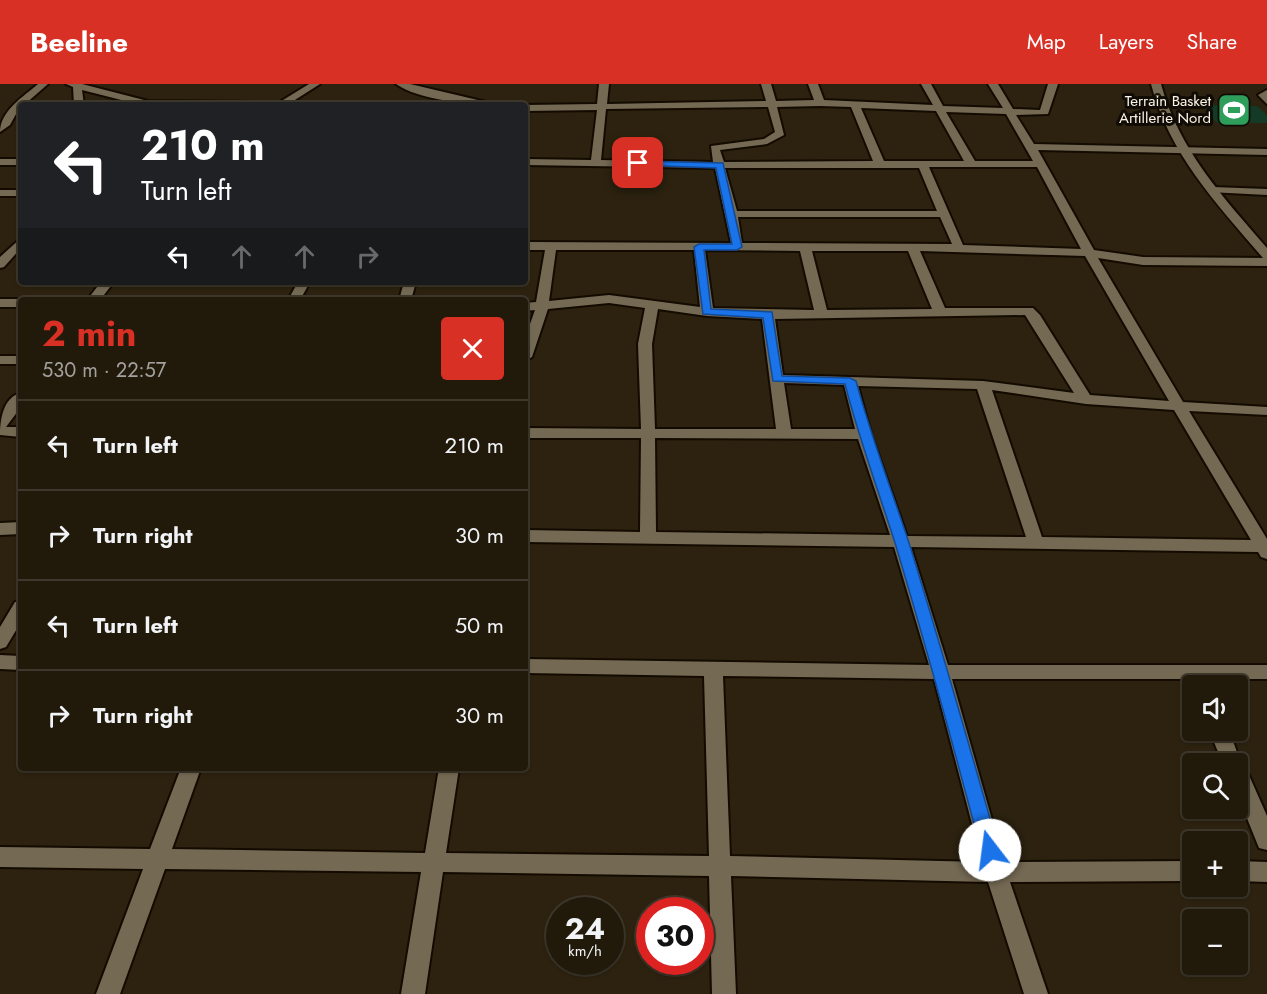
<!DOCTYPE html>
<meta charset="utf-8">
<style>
:root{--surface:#211a0b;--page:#2d2719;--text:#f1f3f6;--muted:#a2a19d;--line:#3e382c;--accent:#d93025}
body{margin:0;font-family:Jost,sans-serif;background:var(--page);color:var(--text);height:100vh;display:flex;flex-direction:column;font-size:22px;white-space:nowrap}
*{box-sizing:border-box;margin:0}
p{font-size:20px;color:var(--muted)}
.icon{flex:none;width:33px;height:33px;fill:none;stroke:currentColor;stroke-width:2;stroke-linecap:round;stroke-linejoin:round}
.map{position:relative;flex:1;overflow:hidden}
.panel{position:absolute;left:18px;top:213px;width:510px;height:474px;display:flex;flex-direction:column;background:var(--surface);border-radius:6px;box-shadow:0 2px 4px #0004,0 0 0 2px var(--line)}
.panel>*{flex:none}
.hud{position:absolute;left:18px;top:18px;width:510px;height:183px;border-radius:6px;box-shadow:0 2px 4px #0004,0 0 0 2px var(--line);background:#202124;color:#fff;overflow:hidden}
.controls{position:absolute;left:1182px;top:591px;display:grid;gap:12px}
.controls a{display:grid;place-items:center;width:66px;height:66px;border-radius:6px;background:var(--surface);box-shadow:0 2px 4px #0004,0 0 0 2px var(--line);font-size:30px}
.speed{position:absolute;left:546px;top:813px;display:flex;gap:12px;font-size:30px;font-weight:700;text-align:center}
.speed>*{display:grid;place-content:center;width:78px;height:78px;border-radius:50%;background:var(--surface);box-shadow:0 2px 4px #0004,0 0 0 2px var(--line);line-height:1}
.speed small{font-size:15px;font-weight:400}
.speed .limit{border:9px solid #d22;background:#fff;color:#111}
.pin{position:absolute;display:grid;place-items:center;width:51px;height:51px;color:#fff;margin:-26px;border-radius:12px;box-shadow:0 3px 9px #0006}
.me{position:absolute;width:66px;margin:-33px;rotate:345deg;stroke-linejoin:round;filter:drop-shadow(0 0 4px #0008)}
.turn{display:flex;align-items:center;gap:21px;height:126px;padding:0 24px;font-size:27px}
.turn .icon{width:78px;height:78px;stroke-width:2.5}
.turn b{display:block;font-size:42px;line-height:51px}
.lanes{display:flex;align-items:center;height:57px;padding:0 24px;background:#0003;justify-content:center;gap:30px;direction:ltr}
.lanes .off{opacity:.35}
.round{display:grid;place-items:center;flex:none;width:63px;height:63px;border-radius:6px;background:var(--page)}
.summary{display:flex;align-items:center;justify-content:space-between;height:102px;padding:0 24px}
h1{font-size:36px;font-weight:700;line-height:45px;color:var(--accent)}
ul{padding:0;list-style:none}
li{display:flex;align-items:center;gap:18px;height:90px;padding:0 24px;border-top:2px solid var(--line)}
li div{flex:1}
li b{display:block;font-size:22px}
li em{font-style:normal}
header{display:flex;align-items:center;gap:36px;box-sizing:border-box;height:84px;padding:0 30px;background:var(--accent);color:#fff}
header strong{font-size:28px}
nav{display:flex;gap:33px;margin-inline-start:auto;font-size:21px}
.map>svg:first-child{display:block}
.green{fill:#143927}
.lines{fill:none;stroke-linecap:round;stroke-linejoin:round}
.minor-casing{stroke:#140b00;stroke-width:4}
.tertiary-casing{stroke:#140b00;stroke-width:4}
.minor{fill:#746953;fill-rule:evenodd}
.tertiary{fill:#746953;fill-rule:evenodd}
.route{fill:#1a73e8;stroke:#114b97;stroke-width:1.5}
.labels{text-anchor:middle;stroke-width:6;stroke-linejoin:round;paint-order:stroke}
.far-poi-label{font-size:15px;fill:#fbf4e8;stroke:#100c05;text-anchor:end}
</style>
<header>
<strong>Beeline</strong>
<nav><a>Map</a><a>Layers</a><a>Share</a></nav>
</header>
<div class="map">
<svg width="1267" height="910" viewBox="0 0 1267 910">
<rect width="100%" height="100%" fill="#2c220f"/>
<path class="green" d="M1201,21L1257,22L1267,31V39H1217Z"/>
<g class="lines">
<g class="minor-casing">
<path id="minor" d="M38,0H48L24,21H21L10,41L0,48C0,27 23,13 38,0Z
M66,0H82L148,17L261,18L266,21H141L82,6L84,21H74L73,3Z
M309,0H320L287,21H275Z
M396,0H410L499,21C472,21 418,16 396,0Z
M599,0H609L607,20L766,17L761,0H771L776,17L814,16L808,0H818L824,16L933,21L921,0H931L943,22L1003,24L988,0H998L1013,25L1040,26L1048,0H1058L1048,30L1016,31L1034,60L1267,65V71L1038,66L1094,166L1143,173L1267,174V182L1143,181L1098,174L1183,318L1267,323V331L1189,327L1267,455V475L1261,473L1258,468L911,463L948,581H1267V595H952L1004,778L1192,777V797L1010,798L1048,910H1024L988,798L731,792L736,910H712L709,792L443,788L425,910H401L421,788L165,785L120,910H96L143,785L0,783V763L150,765L181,684H201L172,765L425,769L439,684H459L446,769L709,772L704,592L525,589V575L929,581L894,463L525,458V446L640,448L641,354H525V344L641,345L638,260L645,224L609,219L548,225L532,273L525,277V254L535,226L525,227V219L536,218L545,166H525V158L731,159L715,84L525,81V75L591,76L597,26L525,27V21L597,20ZM820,22L851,23L873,77L724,78L720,66L767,60L784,51L777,23ZM768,23L775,48L764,55L711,62L713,78L601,76L606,25ZM861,24L936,27L964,77H884ZM946,28L1006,30L1033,77H975ZM929,83H1037L1081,165L963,161ZM725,84H919L937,127H737ZM738,133H940L952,160L742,159ZM556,166H694L700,223L609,211L549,217ZM705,166L800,167L814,226L713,224ZM812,167H908L932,225L827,226ZM920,167L1085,172L1169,317L1090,311L1040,231L1033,224H945ZM658,225L707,232L762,235L776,345H655L652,260ZM1025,231L1074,309L983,297L783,291L775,235ZM784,299L844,301L855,345H791ZM858,302L977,305L1026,453L907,452L871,350ZM992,306L1086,320L1174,326L1251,456L1042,453ZM655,354L858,355L890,451L656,448ZM723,592L934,595L982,778L730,772Z
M1267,6V20L1258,11Z
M0,75H21V81H0Z
M1213,103L1267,105V111L1209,108V104Z
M0,106H21V112H0Z
M21,154V164L4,183L0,184V173Z
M101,198H114L100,216H87Z
M298,198H310L300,216H288Z
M404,198H416L411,216H399Z
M0,215H21L24,216H21V223H0Z
M0,272H21V280H0Z
M21,309V323L6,343H21V353L0,351C0,336 3,313 21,309Z
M21,438V450L0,451V439Z
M21,517V538L6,563L0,565V543L15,518Z
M0,571L21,572V586L0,585Z
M1209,646H1229L1242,682L1248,689L1267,732V766L1259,764L1238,712V680H1223Z
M1238,777L1267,778V798L1238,797Z"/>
</g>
<g class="tertiary-casing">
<path id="tertiary" d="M1151,0H1161C1179,66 1223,113 1267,164V175L1263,174C1217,120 1169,70 1151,0Z"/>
</g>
<use href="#minor" class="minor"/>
<use href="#tertiary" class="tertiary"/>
</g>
<path class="route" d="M638,77L723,79L742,163L737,166H704L711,225L772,228L782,292L850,294L856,297C871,353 892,407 910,462C941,563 970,664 999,766L996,771L990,774L983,771L981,766C954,664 926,562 896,462C879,408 859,355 845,300L773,297L763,234L703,230L694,163L699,160H732L716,84L635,81Z"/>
<defs>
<g id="stadium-square" transform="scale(1.725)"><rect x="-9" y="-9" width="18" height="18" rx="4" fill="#2e9e5b" stroke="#100c05"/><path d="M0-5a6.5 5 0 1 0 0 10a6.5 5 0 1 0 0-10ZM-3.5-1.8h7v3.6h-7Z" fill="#fff"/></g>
</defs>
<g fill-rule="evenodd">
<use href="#stadium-square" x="1234" y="26"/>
</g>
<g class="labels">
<g class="far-poi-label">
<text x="1211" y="22">Terrain Basket<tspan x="1211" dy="17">Artillerie Nord</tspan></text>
</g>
</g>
</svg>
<div class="controls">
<a><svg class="icon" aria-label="sound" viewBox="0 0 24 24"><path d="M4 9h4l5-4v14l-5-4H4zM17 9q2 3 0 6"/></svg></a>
<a><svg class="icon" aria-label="search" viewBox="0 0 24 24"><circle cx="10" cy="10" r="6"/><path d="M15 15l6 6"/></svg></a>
<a>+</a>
<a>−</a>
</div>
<div class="speed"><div>24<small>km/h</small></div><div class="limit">30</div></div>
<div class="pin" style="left:638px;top:79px;background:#d93025"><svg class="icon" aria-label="arrive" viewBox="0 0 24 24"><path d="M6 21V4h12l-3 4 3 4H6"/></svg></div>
<svg class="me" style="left:990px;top:766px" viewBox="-20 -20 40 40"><circle r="19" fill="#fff"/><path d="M0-13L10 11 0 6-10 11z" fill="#1a73e8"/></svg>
<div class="hud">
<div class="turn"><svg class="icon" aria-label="left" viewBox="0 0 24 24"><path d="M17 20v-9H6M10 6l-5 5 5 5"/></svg><div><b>210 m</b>Turn left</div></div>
<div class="lanes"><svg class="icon" aria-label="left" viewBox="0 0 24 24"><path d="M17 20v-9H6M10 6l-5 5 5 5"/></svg><svg class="icon off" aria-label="ahead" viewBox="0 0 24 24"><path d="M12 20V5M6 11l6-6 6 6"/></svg><svg class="icon off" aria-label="ahead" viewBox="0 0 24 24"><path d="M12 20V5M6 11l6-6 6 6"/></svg><svg class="icon off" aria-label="right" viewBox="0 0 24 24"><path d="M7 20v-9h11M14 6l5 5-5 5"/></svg></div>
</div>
<section class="panel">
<div class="summary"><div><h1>2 min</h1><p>530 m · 22:57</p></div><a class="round" style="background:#d93025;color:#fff"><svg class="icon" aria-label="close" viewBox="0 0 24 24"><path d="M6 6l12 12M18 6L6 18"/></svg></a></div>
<ul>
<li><svg class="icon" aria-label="left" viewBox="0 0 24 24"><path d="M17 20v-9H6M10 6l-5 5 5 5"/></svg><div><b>Turn left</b></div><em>210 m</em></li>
<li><svg class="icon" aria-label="right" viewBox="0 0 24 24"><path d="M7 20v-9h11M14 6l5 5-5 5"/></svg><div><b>Turn right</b></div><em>30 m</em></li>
<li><svg class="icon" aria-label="left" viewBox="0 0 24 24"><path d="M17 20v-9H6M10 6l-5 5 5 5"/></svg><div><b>Turn left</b></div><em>50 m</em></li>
<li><svg class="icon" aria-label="right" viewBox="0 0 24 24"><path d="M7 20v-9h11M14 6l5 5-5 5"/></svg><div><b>Turn right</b></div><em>30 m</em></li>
</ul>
</section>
</div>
